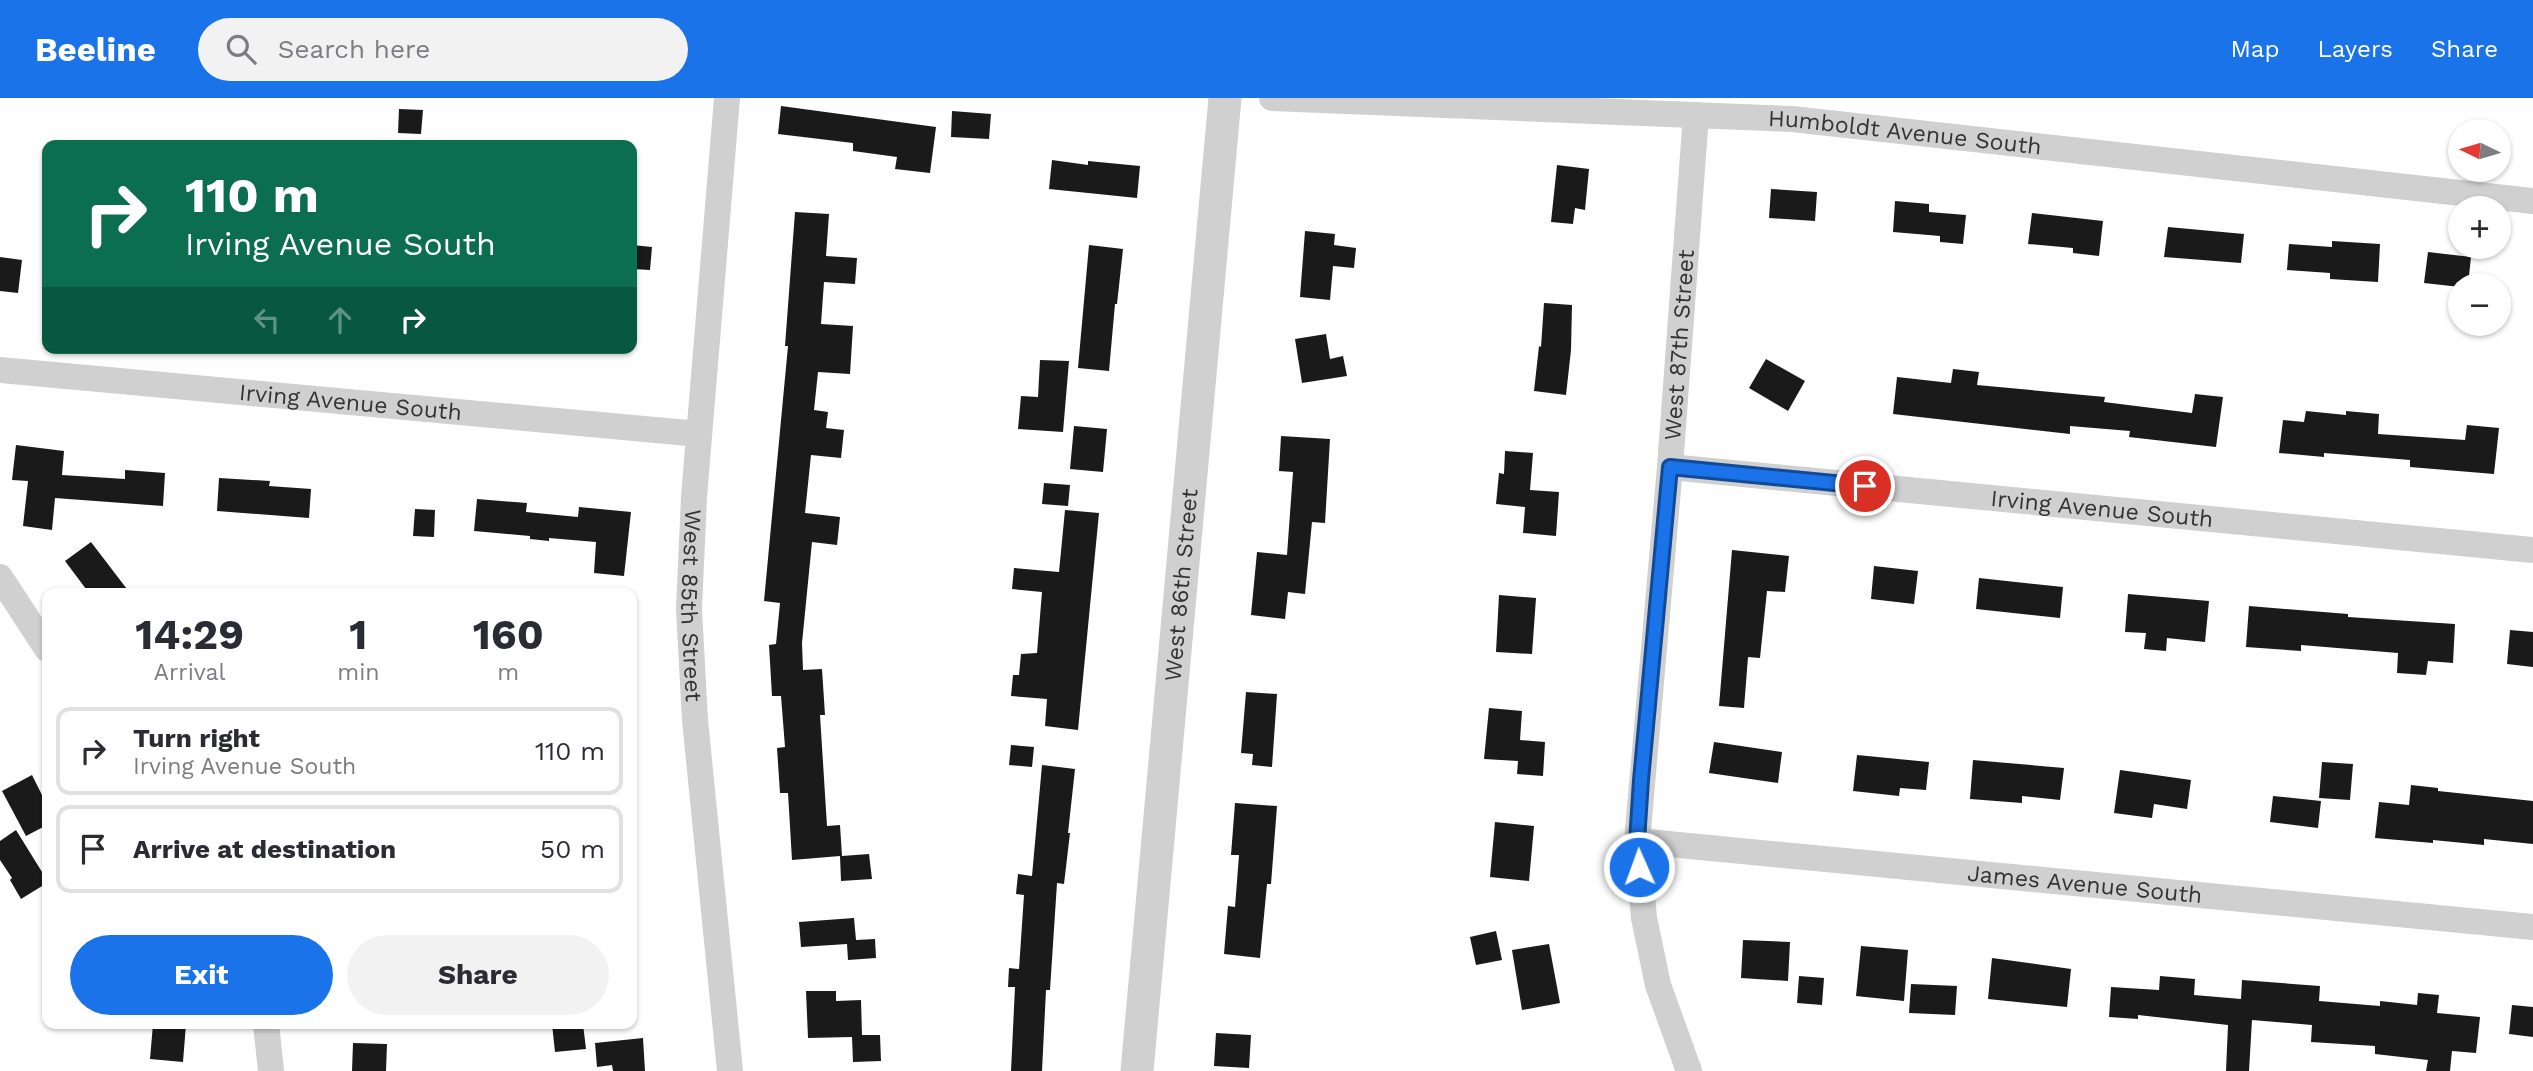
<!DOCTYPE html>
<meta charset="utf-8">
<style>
:root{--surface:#fff;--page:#f2f2f3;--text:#2b2b33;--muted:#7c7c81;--line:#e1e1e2;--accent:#1a73e8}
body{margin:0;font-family:"Work Sans",sans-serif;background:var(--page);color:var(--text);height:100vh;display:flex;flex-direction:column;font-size:26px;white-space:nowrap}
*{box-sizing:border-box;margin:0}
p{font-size:23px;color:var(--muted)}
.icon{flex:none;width:38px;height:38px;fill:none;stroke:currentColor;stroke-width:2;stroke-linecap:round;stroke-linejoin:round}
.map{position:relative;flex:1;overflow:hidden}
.panel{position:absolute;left:42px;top:490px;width:595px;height:441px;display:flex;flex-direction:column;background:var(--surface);border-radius:14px;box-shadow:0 2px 5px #0004}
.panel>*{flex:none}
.guide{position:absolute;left:42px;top:42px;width:595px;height:214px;border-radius:14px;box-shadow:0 2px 5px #0004;background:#0b6e4f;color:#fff;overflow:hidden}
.needle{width:46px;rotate:275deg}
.tools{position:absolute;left:2448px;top:21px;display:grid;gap:14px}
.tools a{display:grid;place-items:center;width:63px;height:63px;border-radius:50%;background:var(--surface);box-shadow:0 2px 5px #0004;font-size:35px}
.pin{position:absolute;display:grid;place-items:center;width:60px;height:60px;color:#fff;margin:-30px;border:4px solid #fff;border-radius:50%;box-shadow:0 2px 7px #0007}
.me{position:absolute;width:77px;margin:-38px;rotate:358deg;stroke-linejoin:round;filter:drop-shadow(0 0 5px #0008)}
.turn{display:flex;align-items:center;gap:24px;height:147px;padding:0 28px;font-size:32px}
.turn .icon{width:91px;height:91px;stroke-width:2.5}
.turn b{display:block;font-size:49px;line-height:60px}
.lanes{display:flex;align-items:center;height:66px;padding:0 28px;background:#0003;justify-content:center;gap:35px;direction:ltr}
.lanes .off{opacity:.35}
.eta{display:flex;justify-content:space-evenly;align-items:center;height:119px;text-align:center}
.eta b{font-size:42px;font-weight:700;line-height:49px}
.cta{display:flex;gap:14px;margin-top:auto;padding:14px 28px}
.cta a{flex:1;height:80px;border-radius:42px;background:var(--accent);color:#fff;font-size:28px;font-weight:700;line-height:80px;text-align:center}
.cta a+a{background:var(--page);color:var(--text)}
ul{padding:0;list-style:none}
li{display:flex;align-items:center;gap:21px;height:88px;margin:0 14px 10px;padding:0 14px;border:4px solid var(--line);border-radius:14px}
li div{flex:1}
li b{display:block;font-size:26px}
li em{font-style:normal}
header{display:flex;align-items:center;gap:42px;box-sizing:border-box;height:98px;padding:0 35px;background:var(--accent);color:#fff}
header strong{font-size:33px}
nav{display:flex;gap:38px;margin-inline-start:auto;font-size:24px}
.search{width:490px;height:63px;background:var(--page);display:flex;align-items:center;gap:18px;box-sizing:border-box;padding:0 24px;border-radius:38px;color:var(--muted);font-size:26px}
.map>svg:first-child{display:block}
.building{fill:#1a1a1a}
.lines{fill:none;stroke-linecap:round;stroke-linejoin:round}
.minor{stroke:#d0d0d0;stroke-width:26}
.tertiary{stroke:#d0d0d0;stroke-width:33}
.route-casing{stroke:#114b97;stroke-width:18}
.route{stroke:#1a73e8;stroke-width:12}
.labels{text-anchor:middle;stroke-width:7;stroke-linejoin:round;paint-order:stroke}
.street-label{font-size:23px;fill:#333;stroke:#fff}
</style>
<header>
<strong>Beeline</strong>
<div class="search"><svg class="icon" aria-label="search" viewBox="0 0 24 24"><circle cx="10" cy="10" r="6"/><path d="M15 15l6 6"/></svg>Search here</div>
<nav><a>Map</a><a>Layers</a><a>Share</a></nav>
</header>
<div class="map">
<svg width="2533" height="973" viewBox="0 0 2533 973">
<rect width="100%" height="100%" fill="#fff"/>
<path class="building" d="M781,8L936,29L930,75L895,71L897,59L853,53V45L778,36Z
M399,11L423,12L421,36L398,35Z
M952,13L991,16L989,41L951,39Z
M1052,62L1088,67V63L1140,68L1137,100L1049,91Z
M1557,67L1589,71L1585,112L1575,110L1573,126L1551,124Z
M1771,91L1817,94L1815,123L1769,120Z
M1895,103L1929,106V114L1966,117L1963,146L1940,144V138L1893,134Z
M795,114L829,116L826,158L857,160L855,186L824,184L821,226L853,228L850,276L818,274L814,312L828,314L826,330L844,332L841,360L811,357L805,415L840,419L837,447L812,444L802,545L803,572L822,571L825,617H820L827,728L840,727L842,758L869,756L872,781L841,783L840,758L792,762L788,695H780L777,650L785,649L781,598H772L769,547L776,546L780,505L764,503L788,248H785Z
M2032,115L2103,123L2099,158L2073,155V150L2028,146Z
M2168,129L2244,136L2241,165L2164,159Z
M1305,133L1335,136L1334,147L1356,150L1354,170L1333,168L1330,202L1300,199Z
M2332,143L2380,146L2378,184L2330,181V175L2287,172L2289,146L2332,149Z
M632,147L652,149L650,172L632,171Z
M1089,147L1123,151L1117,206H1115L1109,273L1078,270Z
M2428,154L2471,159L2468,187L2460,189L2424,185Z
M0,159L22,162L18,195L0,193Z
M1544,205L1572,207L1571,252L1566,297L1534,293L1539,248L1541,249Z
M1326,236L1330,261L1343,258L1347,278L1302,285L1295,241Z
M1766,261L1805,283L1788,313L1749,290Z
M1040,262L1069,263L1063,334L1018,331L1021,298L1038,299Z
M1953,271L1979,274L1977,287L2105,299L2104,304L2192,315L2195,296L2223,299L2216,349L2129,339L2130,333L2070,328V336L1893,316L1897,279L1951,285Z
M2306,313L2346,317V313L2379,316L2378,336L2465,342L2467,327L2499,330L2494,376L2410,369V362L2324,355V359L2279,355L2283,322L2304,324Z
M1074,328L1107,331L1103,374L1070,371Z
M1281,338L1330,341L1325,425L1312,424L1305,496L1288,494L1285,521L1251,517L1257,454L1287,457L1293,374L1279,373Z
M16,347L64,353L62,377L125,381V372L165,375L163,408L55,400L52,432L23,428L28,383L12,382Z
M1505,353L1533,355L1530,392L1559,394L1556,438L1523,435L1525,409L1496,406L1499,375L1504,376Z
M219,380L270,383L269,388L311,391L309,420L217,413Z
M1044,385L1070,387L1068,408L1042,406Z
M477,401L527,405L526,414L578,419L579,409L631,414L624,478L594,475L596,444L549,440V443L530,441V438L474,433Z
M415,411L435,412L434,439L413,438Z
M1065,412L1099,415L1078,632L1045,628L1047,601L1011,598L1013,577H1019L1021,556L1037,555L1042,494L1012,491L1014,470L1059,474Z
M91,444L130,495H89L65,463Z
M1732,452L1789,458L1785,494L1767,493L1760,560L1748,559L1744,610L1719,608Z
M1874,468L1918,473L1914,506L1871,501Z
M1979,480L2063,489L2060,520L1976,511Z
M2128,496L2209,503L2205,544L2167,540L2166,553L2144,551L2146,535L2125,534Z
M1499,497L1536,500L1532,556L1496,554Z
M2249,508L2348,516V519L2455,526L2453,565L2428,563L2426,577L2397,575L2398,555L2301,547V553L2246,549Z
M2510,532L2533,534V569L2507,566Z
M1246,594L1277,596L1272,669L1252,667L1253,656L1241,655Z
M1489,610L1522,613L1520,642L1545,644L1543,678L1517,676L1518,663L1484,661Z
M1714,644L1782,654L1778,685L1709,675Z
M1011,647L1034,649L1032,669L1009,667Z
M1857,657L1929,664L1926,692L1900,690L1899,698L1853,693Z
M1973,662L2064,670L2060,702L2022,698V705L1970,701Z
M2322,664L2353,666L2350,702L2319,700Z
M1042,667L1075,671L1068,735H1070L1064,786L1057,785L1050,892H1046L1042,973H1011L1015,889H1008L1009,870L1019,871L1024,797L1016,796L1018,776L1032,778Z
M2120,672L2191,682L2187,711L2154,706L2152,720L2114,715Z
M32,677L47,707V727L26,738L2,693Z
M2411,687L2438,690V693L2533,703V746L2484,741V747L2433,742V745L2375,740L2379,704L2409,707Z
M2273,698L2321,703L2318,730L2270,724Z
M1235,705L1277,708L1271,786H1267L1260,860L1224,856L1228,808L1235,809L1239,757H1231Z
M1495,724L1534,728L1529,783L1490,779Z
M16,732L47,782V785L21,801L10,782L12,780L0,762V743Z
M854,820L856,842L875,841L876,860L848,862L847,846L801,849L799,824Z
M1496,833L1502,862L1476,867L1470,839Z
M1743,842L1790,844L1788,883L1741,880Z
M1549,846L1560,905L1522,912L1512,852Z
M1861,848L1908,852L1904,903L1856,898Z
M1992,860L2071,871L2067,909L1988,901Z
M1799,878L1824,880L1822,907L1797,905Z
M2160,878L2195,881L2194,897L2241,901L2242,882L2320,888L2319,903L2380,908V903L2417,907L2418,895L2439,897L2437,915L2480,919L2476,955L2452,953L2450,973H2426L2428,962L2375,956V948L2311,944L2312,927L2252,922L2249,973H2226L2228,927L2138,917V921L2109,919L2111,889L2159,892Z
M1911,886L1957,888L1955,917L1909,915Z
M806,893H836V903L861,902L862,937H880L881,963L853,964L852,939L808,940Z
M2512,907L2533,909V939L2509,936Z
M153,926H186L183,964L150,961Z
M552,926H583L586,951L555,954Z
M1216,935L1251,937L1249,970L1214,968Z
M643,940L645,973H613L612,967L597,969L595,945Z
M353,945L387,946L386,973H352Z"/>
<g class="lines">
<g class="minor">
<path id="s1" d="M727,0L694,399L689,511L695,622L730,973"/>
<path id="s2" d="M1272,0L1792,21L2533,103"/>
<path id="s3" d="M0,272L699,336"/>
<path id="s4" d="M1670,369L2533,452"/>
<path d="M0,479L47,551"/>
<path id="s5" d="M1637,743L2533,829"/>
<path d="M266,926L271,973"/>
<path id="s6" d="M1689,973L1658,887L1644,820L1637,743L1670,369L1696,17"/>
</g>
<path class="tertiary" id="s7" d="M1137,973L1225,0"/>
</g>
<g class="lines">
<g class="route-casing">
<path id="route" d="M1639,769L1637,743L1641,682L1670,369L1865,388"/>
</g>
<use href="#route" class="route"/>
</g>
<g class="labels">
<g class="street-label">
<text dy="8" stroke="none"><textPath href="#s2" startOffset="634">Humboldt Avenue South</textPath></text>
<text dy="8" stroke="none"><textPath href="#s6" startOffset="735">West 87th Street</textPath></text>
<text dy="8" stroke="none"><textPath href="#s3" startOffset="352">Irving Avenue South</textPath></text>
<text dy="8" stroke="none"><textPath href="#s4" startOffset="434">Irving Avenue South</textPath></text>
<text dy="8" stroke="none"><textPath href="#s7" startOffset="488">West 86th Street</textPath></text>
<text dy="8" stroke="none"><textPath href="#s1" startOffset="509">West 85th Street</textPath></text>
<text dy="8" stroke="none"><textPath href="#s5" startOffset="450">James Avenue South</textPath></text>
</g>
</g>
</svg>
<div class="tools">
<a><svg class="needle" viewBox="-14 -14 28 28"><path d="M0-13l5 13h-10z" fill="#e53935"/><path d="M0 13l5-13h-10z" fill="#7c7c81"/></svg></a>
<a>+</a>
<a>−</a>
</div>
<div class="pin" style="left:1865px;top:388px;background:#d93025"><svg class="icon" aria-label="arrive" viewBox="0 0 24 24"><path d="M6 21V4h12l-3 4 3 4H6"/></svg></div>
<svg class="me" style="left:1639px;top:769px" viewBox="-20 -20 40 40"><circle r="17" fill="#1a73e8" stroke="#fff" stroke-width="3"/><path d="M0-11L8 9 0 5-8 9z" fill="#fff"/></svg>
<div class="guide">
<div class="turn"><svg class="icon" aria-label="right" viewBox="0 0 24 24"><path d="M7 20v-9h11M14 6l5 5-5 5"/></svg><div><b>110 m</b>Irving Avenue South</div></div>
<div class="lanes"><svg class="icon off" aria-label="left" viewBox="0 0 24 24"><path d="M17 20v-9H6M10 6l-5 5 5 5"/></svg><svg class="icon off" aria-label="ahead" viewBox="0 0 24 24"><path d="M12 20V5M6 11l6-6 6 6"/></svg><svg class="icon" aria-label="right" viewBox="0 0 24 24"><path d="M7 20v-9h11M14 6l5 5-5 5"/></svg></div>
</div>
<section class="panel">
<div class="eta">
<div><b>14:29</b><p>Arrival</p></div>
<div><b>1</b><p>min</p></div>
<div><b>160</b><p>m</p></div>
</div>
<ul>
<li><svg class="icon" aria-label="right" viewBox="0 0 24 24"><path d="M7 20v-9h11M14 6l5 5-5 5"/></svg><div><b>Turn right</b><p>Irving Avenue South</p></div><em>110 m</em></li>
<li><svg class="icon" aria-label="arrive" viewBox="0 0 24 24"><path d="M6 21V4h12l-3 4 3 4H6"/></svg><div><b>Arrive at destination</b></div><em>50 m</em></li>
</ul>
<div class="cta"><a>Exit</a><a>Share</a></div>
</section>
</div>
